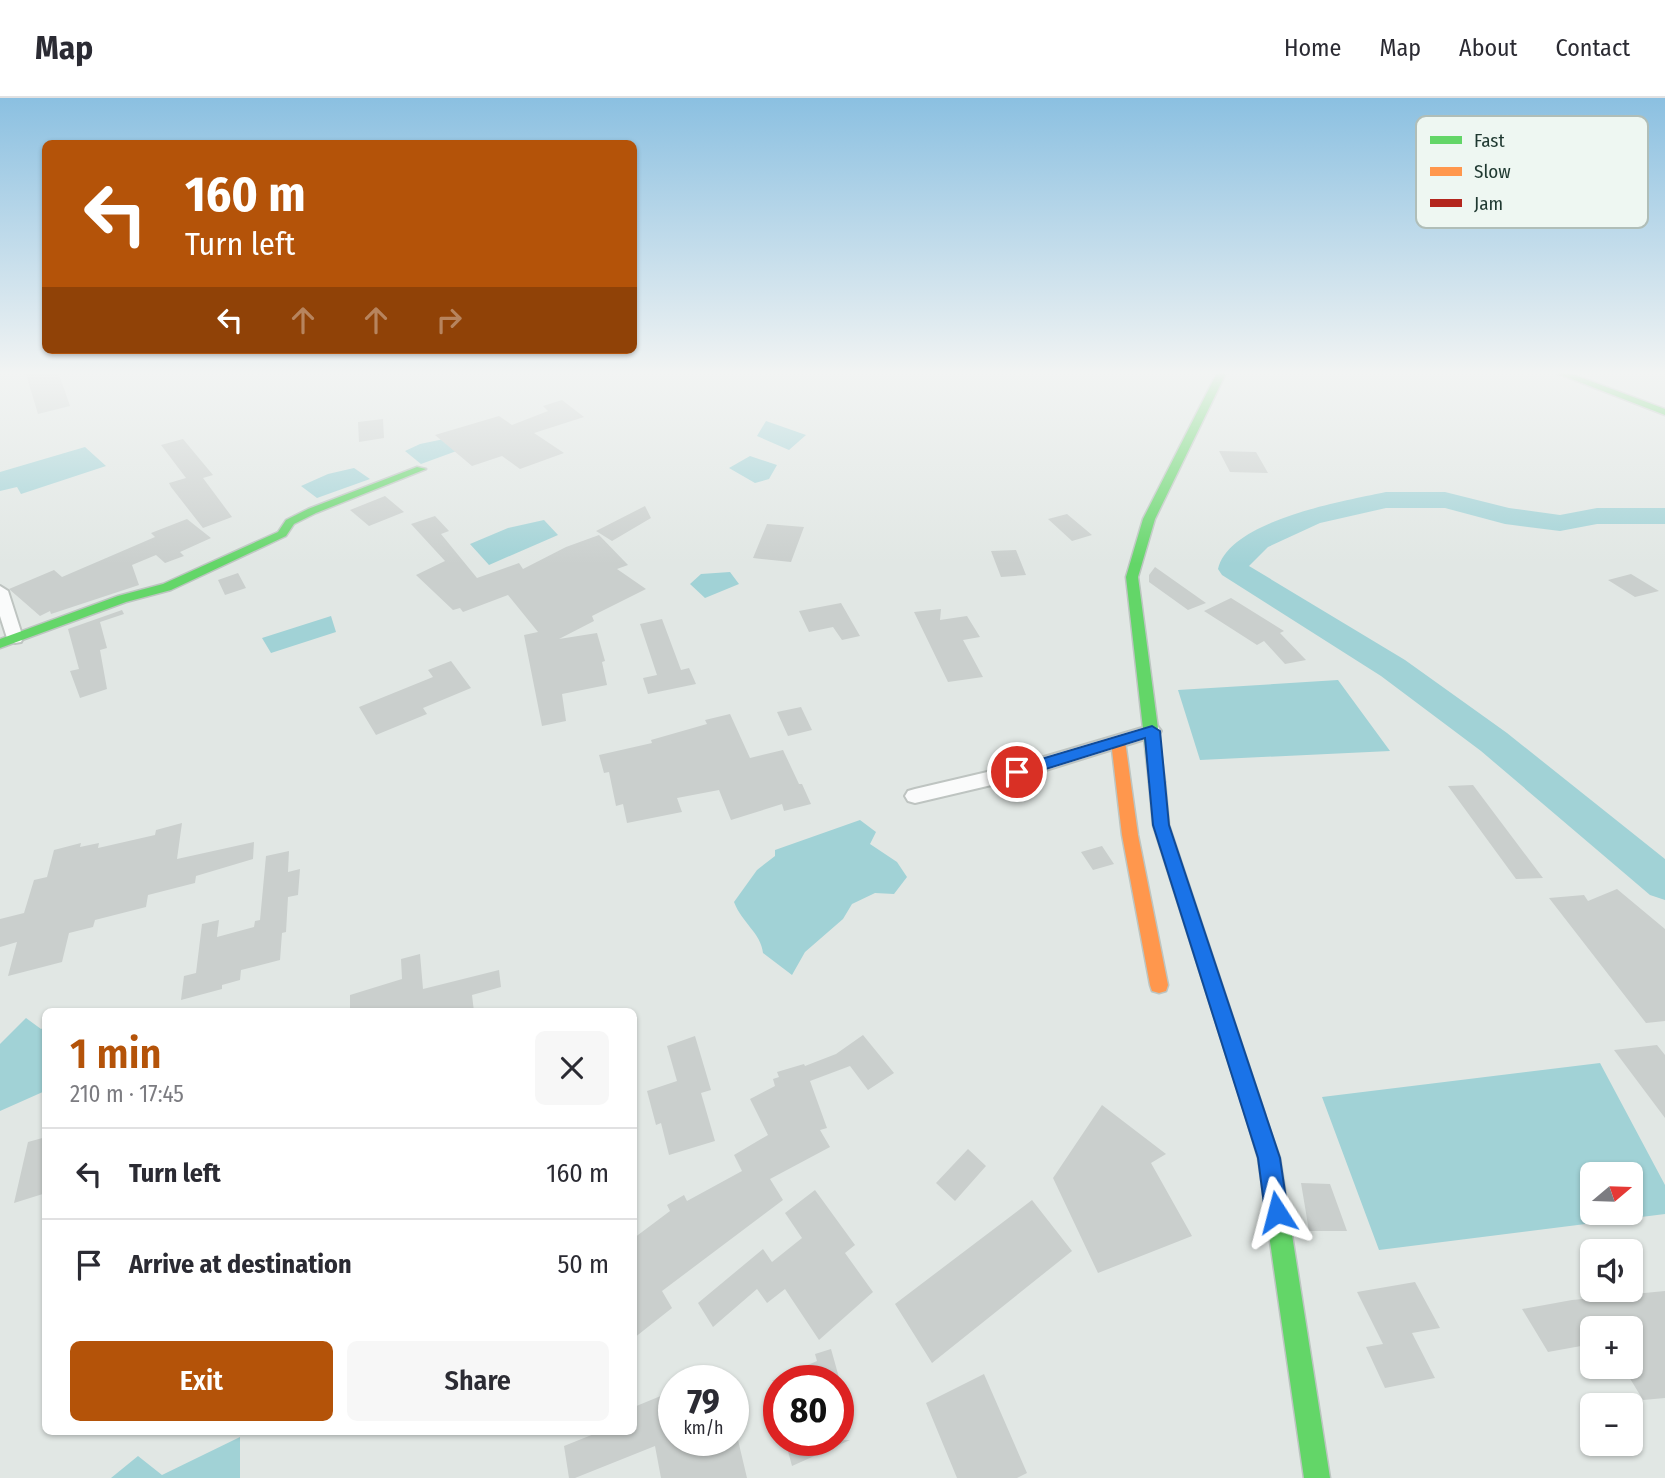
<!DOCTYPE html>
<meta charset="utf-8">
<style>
:root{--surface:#fff;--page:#f7f7f7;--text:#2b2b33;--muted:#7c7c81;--line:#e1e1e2;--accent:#b45309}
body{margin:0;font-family:"Fira Sans Condensed",sans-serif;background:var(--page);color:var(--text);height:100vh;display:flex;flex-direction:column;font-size:26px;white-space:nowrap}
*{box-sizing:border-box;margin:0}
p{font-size:23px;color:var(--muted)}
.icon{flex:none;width:38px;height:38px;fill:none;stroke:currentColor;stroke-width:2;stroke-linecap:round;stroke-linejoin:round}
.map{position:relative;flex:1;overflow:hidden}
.side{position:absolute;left:42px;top:910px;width:595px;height:427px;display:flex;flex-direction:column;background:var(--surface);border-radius:10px;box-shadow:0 2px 5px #0004}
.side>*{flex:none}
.banner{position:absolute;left:42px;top:42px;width:595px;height:214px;border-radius:10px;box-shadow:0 2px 5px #0004;background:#b45309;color:#fff;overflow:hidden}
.needle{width:46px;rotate:71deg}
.tools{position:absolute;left:1580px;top:1064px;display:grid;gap:14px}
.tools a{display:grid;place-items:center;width:63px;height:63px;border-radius:10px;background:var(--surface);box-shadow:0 2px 5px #0004;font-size:35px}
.speed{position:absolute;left:658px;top:1267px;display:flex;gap:14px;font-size:35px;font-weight:700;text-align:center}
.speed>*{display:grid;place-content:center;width:91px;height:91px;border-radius:50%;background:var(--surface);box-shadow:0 2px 5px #0004;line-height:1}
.speed small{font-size:18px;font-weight:400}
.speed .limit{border:10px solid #d22;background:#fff;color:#111}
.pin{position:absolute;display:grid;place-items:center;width:60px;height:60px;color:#fff;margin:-30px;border:4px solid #fff;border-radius:50%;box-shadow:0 2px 7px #0007}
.me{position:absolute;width:77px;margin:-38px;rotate:351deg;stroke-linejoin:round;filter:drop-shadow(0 0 5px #0008)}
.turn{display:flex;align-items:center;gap:24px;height:147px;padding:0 28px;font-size:32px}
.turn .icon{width:91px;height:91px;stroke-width:2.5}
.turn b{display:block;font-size:49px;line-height:60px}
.lanes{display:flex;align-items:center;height:66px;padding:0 28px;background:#0003;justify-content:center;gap:35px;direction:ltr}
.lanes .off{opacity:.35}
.round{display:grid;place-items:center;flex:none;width:74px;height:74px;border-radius:10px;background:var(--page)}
.overview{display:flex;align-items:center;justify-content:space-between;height:119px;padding:0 28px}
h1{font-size:42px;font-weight:600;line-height:52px;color:var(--accent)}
.cta{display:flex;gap:14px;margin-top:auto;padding:14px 28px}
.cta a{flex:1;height:80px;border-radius:10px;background:var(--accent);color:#fff;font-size:28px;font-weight:600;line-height:80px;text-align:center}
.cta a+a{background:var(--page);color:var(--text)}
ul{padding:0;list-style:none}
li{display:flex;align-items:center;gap:21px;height:91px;padding:0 28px;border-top:2px solid var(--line)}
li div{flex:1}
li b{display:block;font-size:26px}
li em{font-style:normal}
header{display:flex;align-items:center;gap:42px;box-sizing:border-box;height:98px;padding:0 35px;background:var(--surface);border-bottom:2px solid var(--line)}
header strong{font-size:33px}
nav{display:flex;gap:38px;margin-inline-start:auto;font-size:24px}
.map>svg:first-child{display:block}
.water{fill:#a1d2d6;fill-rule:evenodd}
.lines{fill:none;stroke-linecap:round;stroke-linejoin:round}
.river{fill:#a1d2d6;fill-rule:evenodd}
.building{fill:#cacfcd}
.street-casing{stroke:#bec4c1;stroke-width:4}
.fast-casing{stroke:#bdc5c1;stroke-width:3}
.slow-casing{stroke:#bdc5c1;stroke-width:3}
.jam-casing{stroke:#bdc5c1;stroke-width:3}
.street{fill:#fafbfb;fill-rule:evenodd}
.fast{fill:#63d668;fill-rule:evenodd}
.slow{fill:#ff974d;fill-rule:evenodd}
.jam{fill:#b3261e;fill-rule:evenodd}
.route{fill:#1a73e8;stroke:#114b97;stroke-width:2}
.key{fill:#eef7f2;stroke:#b0beb8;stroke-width:2}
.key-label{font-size:19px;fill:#1f3931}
</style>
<header>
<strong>Map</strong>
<nav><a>Home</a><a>Map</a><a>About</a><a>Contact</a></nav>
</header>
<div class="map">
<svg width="1665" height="1380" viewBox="0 0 1665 1380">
<rect width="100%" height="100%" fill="#e1e7e4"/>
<path class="water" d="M766,323L806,337L789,352L757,338Z
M449,340L462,351L421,366L405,353L420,346Z
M85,349L106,368L21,396L17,389L0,393V374Z
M750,358L777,367L769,381L755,385L729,370Z
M354,370L370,381L317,400L301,388L328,376Z
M544,422L558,437L489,467L470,446L508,430Z
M730,474L739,486L705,500L690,486L701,476Z
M331,518L336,534L271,555L262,540Z
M1338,582L1390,653L1200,662L1178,592Z
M860,722L876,734L870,746L897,764L907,779L894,796L875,795L852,806L843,821L805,854L792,877L763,855C761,835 742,825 734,804L757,772L775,758V752Z
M26,920L41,931L45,929V993L0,1013V946Z
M1600,965L1665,1087V1116L1379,1152L1322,999ZM1592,1076H1631V1115H1592Z
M240,1339V1380H111L138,1358L162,1377Z"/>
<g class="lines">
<path class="river" d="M1386,394H1445L1509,410L1560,417L1597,410H1665V426H1597L1560,433L1505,426L1445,410H1386L1320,425L1268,449L1249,468L1405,562L1507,635L1665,761V802L1650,797L1481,653L1381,578L1222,477L1218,471C1229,422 1344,403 1386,394Z"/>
</g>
<path class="building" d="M25,273H58L70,308L38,316Z
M562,302L584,319L534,335L564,355L520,371L502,358L472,368L435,337L499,318L512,327L548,313L543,308Z
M383,321L384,340L359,344L358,324Z
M183,341L213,377L203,380L232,419L203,430L171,389L169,385L186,380L161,347Z
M1219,353L1256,354L1268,375L1230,374Z
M385,398L404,414L369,428L350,412Z
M645,408L651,420L612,443L596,433Z
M1067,416L1092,437L1072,443L1048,421Z
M435,418L449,433L441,436L477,480L519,465L523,471L566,449L599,437L628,467L617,471L646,491L592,518L594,523L559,541L597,535L605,563L602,564L607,587L562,596L566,623L542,628L524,537L538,534L508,497L463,514L460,510L453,512L416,477L445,463L411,426Z
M187,421L211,440L180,454L184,458L165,465L156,457L132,467L139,487L51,516L50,513L40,518L9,491L54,472L62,479L155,439L151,435Z
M767,426L804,429L791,464L753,460Z
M1016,452L1026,477L1001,479L991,453Z
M1155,469L1206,505L1188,512L1149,484V477Z
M238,475L246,490L225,497L218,482Z
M1631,476L1659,493L1635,499L1608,482Z
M1231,500L1284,533L1280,535L1306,562L1285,566L1264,543L1257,547L1204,513Z
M841,505L860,538L842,542L833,529L809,534L799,513Z
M941,511L940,522L967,518L980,539L963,542L983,579L948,584L914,514Z
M122,512L124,516L100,524L107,550L100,552L107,591L80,600L70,573L79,571L68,531Z
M662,521L681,572L689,570L696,586L648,596L643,580L657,577L640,526Z
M451,563L471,590L423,610L427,616L376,637L359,609L433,579L428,572Z
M801,609L812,632L788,638L777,614Z
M730,616L750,660L783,652L799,686H802L811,706L784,713L782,706L731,722L719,692L677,700L682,714L627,725L623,706L616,708L609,674L604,675L599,657L652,645L651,642L707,626L705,622Z
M1473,687L1543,780L1516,781L1448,688Z
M182,725L177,761L254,744L253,761L196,778L195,785L148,797L146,809L95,822L93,829L69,835L62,864L8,878L17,844L0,849V821L24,815L34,782L47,779L54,752L81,745L80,749L99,745L98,750L155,737L156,732Z
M1102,748L1114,766L1093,772L1081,754Z
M289,753L288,774L300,771L298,797L288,799L286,834L282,835L280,862L241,872L240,882L222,887V891L181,902L184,878L196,875L202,826L219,822L217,839L254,829L255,823L260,822L266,758Z
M1617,791L1665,831V923L1646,925L1549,800L1584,797L1588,803Z
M420,856L423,891L499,872L501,889L472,897L474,914H350V897L402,881L401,861Z
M863,937L894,975L868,992L850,968L810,983L827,1030L820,1032L830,1049L770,1081L783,1102L662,1193L672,1210L634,1240V1140L670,1113L667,1107L684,1097L687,1103L742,1073L734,1057L768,1037L750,1001L775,988L773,981L779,979L777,974L804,966L805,968L836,956Z
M695,938L711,992L701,995L715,1043L669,1057L661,1025L656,1027L647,993L677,983L667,948Z
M1657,947L1665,957V1020L1614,952Z
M1102,1007L1166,1056L1151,1065L1192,1138L1098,1175L1053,1080Z
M46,1039V1095L14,1105L28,1044Z
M968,1051L986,1068L955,1103L936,1085Z
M1301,1085L1330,1086L1347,1133H1309Z
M815,1092L855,1147L845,1155L873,1194L819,1242L785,1191L767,1205L757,1191L713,1229L698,1205L763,1151L772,1164L802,1140L785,1115Z
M1032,1102L1072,1153L932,1265L895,1206Z
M1415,1184L1440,1230L1412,1235L1435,1280L1385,1290L1366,1249L1383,1246L1357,1194Z
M1665,1193V1300L1643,1302L1623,1269H1631V1230H1592V1246L1548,1254L1522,1211L1572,1202Z
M831,1251L840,1283H771L817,1263L815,1256Z
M984,1276L1027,1375L1017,1380H957L926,1305Z
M668,1295L674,1324V1342H738L747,1380H661L655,1348L575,1380H569L564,1348L599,1334H634V1309Z
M785,1342H850L792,1368Z"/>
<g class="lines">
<g class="street-casing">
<path id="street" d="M0,488L8,493L23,540L21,544L15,545L7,540L0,518Z
M1152,627L1158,629L1161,633L1158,637L1017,681L915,705L908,703L905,698L908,693L915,691L1017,667Z"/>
</g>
<g class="fast-casing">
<path id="fast" d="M1218,273H1227L1155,421L1138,479L1165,684L1157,690L1149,684L1126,479L1143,421Z
M1551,273H1564L1665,311V317Z
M417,369L426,371L316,415L294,426L286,438L171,492L126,504L0,550V541L118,498L163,486L278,434L286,422L308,411Z
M1255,1006L1262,1009L1280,1060L1330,1380H1304L1258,1060L1245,1016L1248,1009Z"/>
</g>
<g class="slow-casing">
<path id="slow" d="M1118,638L1125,643L1138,737L1168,887L1166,893L1159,895L1152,893L1150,887L1122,737L1111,643Z"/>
</g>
<g class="jam-casing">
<path id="jam" d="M1157,678L1165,684L1169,727L1265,1016L1262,1023L1255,1026L1248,1023L1245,1016L1153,727L1149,684Z"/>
</g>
<use href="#street" class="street"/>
<use href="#fast" class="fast"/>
<use href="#slow" class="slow"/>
<use href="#jam" class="jam"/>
</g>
<linearGradient id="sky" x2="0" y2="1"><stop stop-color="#8bc0e1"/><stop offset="0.59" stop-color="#f2f4f3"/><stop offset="1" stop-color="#f2f4f3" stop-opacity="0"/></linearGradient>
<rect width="1665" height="466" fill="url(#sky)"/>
<path class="route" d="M1152,628L1160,633L1169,727L1280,1060L1288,1114L1285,1122L1277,1125L1269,1122L1265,1114L1258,1060L1153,727L1145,640L1017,680L1009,674L1011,670Z"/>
<rect x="1416" y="18" width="232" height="112" rx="10" class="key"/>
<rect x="1430" y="38" width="32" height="8" fill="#63d668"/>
<rect x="1430" y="69" width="32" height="9" fill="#ff974d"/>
<rect x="1430" y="101" width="32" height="8" fill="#b3261e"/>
<g class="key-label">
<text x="1474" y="49">Fast</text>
<text x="1474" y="80">Slow</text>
<text x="1474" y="112">Jam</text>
</g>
</svg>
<div class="tools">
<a><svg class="needle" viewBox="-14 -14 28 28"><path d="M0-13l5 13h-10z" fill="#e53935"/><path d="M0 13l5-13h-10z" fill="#7c7c81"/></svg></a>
<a><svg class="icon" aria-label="sound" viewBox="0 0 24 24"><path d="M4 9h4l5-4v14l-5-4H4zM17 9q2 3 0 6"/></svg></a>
<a>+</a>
<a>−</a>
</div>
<div class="speed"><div>79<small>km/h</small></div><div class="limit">80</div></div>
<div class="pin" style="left:1017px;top:674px;background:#d93025"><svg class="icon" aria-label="arrive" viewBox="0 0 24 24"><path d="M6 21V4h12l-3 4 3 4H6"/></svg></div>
<svg class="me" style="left:1277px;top:1114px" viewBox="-20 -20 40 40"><path d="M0-17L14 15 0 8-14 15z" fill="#1a73e8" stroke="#fff" stroke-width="4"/></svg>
<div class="banner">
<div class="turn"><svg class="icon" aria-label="left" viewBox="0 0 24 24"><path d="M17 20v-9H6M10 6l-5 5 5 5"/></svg><div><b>160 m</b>Turn left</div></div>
<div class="lanes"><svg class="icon" aria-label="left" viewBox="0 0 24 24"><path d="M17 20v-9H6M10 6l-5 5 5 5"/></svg><svg class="icon off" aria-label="ahead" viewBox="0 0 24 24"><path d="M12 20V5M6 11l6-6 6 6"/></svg><svg class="icon off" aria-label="ahead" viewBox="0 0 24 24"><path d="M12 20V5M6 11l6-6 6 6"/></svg><svg class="icon off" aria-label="right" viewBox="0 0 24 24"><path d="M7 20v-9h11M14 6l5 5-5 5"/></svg></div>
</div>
<section class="side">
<div class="overview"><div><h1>1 min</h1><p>210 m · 17:45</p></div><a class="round"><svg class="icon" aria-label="close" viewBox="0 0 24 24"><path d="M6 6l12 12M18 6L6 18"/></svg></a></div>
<ul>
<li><svg class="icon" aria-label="left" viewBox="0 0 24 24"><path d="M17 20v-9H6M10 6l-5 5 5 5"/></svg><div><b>Turn left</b></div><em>160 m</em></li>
<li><svg class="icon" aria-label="arrive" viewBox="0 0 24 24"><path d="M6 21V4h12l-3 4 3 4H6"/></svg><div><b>Arrive at destination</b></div><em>50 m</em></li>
</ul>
<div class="cta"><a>Exit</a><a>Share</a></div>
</section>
</div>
